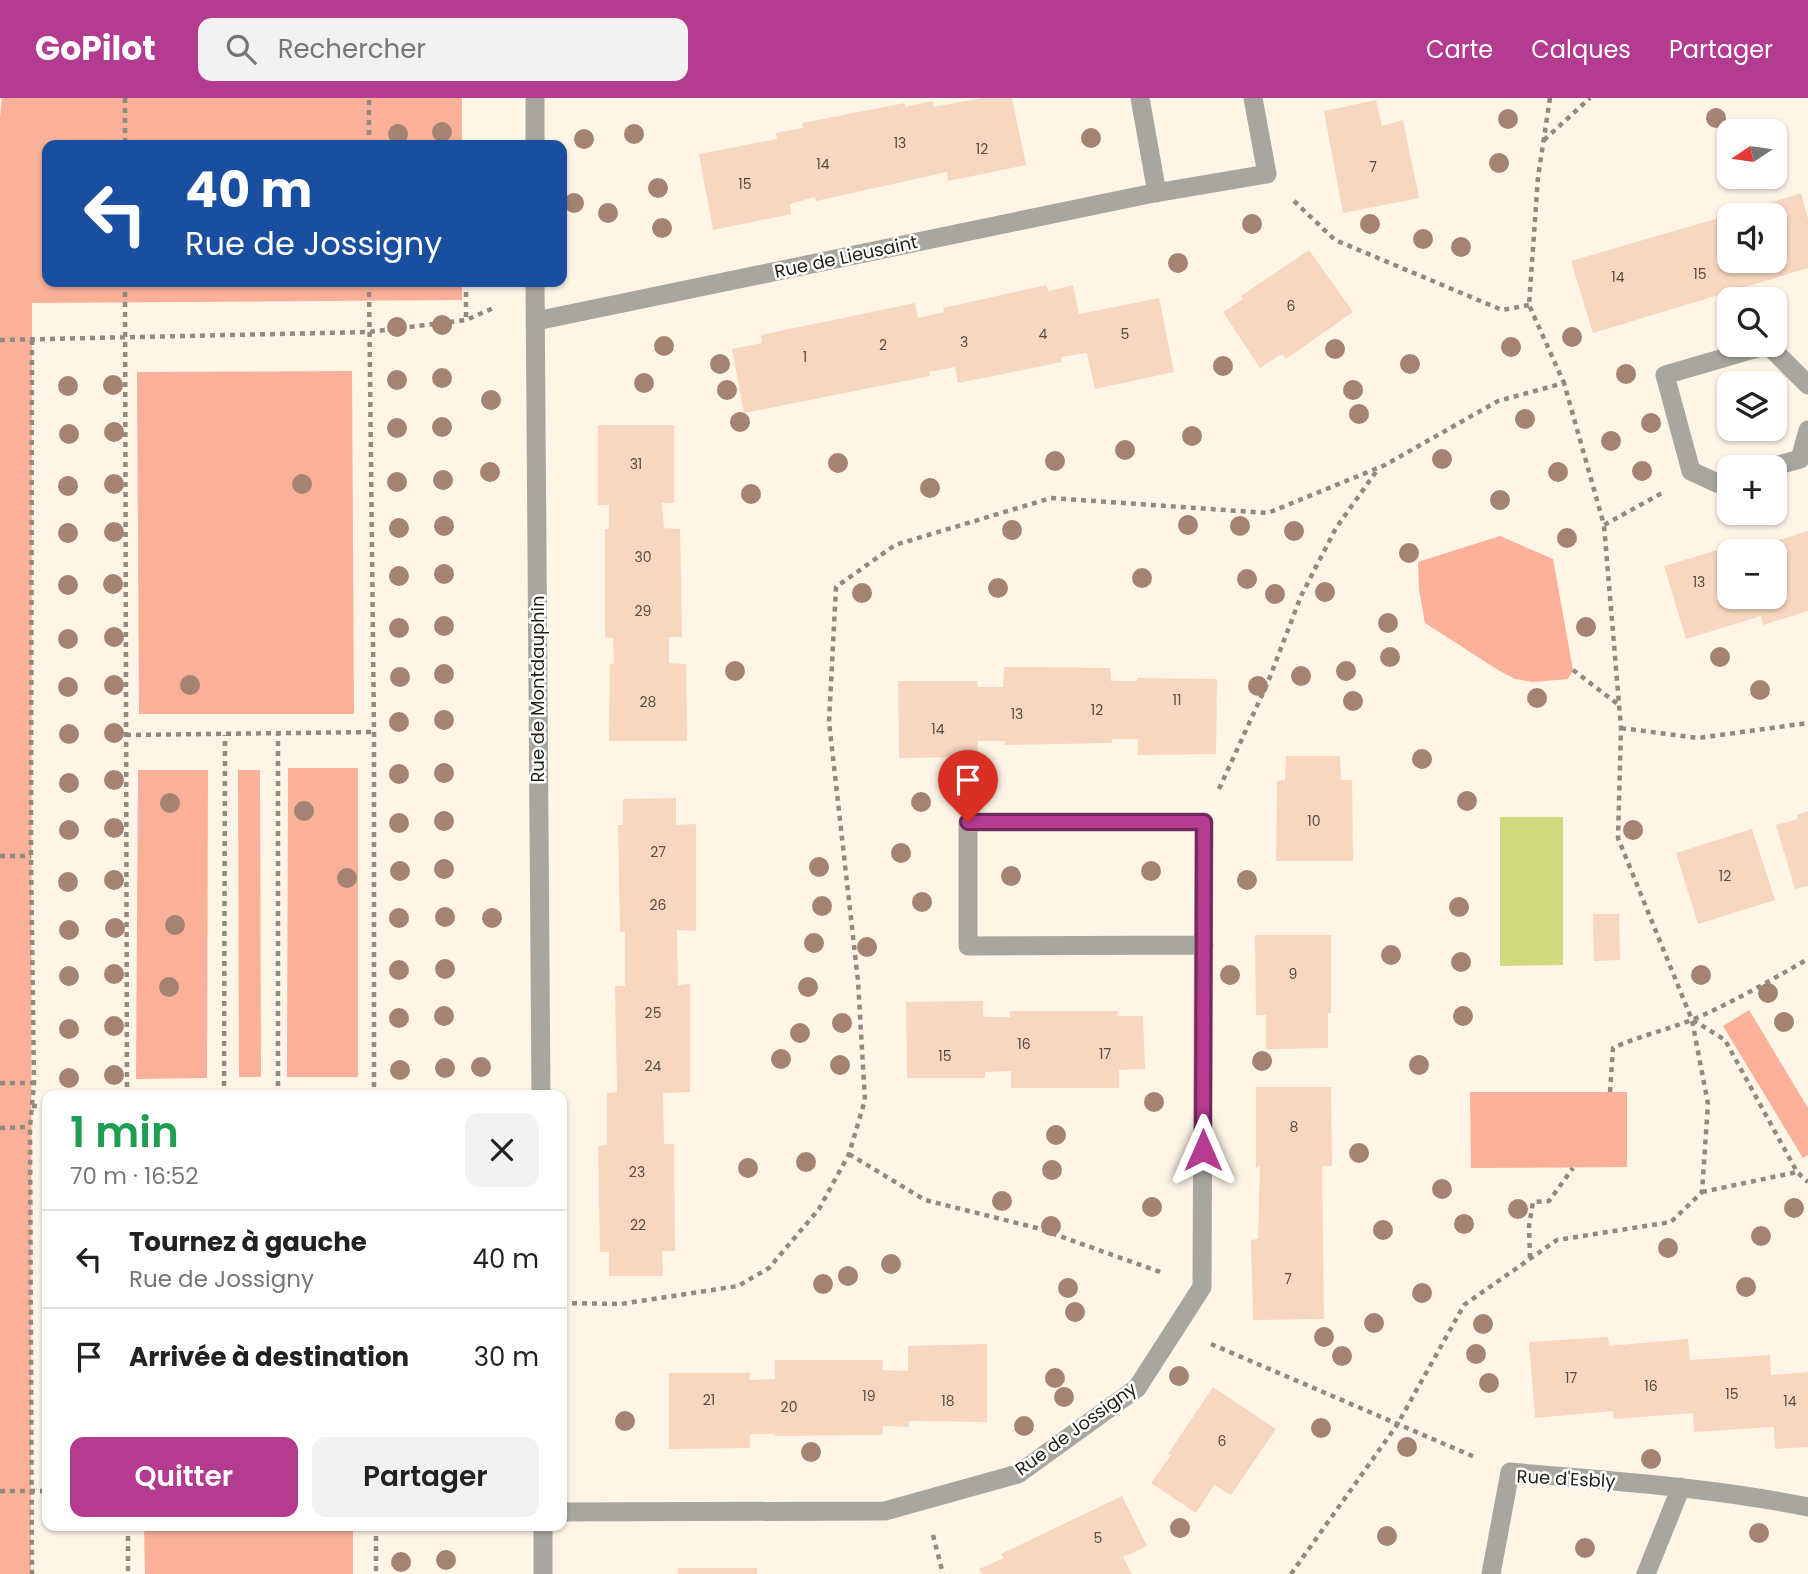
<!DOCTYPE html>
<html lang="fr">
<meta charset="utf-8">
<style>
:root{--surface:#fff;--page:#f2f2f2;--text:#222;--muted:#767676;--line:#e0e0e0;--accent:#b33b90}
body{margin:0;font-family:Poppins,sans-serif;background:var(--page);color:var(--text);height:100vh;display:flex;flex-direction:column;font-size:26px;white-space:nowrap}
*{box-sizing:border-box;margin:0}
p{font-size:23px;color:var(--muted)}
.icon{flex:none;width:38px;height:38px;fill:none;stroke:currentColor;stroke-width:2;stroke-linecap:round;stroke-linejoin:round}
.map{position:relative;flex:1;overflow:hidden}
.drawer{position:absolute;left:42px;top:992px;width:525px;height:441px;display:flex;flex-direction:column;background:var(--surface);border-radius:14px;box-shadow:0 2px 5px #0004}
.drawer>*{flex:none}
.top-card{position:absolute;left:42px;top:42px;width:525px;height:147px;border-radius:14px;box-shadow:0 2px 5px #0004;background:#1a4fa0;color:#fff;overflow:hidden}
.needle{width:46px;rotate:257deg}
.buttons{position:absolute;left:1717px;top:21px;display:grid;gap:14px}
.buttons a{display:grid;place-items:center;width:70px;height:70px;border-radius:14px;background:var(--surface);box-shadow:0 2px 5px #0004;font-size:35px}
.pin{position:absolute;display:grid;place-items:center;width:60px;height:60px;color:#fff;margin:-72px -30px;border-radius:50% 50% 50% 0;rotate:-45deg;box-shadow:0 0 7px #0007}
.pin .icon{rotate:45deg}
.me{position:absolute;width:77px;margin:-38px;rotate:0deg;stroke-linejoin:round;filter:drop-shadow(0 0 5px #0008)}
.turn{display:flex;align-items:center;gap:24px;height:147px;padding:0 28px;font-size:32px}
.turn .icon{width:91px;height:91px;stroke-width:2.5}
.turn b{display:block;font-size:49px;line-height:60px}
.round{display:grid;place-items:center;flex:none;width:74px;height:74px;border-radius:14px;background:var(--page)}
.head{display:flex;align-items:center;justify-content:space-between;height:119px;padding:0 28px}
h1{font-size:42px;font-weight:600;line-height:52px;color:#1e9e55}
.primary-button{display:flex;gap:14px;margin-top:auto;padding:14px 28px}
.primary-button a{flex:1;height:80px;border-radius:14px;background:var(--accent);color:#fff;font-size:28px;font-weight:600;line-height:80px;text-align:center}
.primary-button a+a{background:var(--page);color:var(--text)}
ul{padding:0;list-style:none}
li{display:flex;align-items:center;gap:21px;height:98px;padding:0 28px;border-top:2px solid var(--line)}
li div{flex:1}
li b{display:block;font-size:26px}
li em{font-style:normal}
header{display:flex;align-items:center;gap:42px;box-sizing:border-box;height:98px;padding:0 35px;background:var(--accent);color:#fff}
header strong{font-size:33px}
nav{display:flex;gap:38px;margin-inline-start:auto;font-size:24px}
.search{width:490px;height:63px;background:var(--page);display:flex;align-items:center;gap:18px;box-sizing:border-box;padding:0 24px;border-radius:14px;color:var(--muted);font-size:26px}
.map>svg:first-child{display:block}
.green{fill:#fab099}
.water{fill:#cfd97d}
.building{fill:#f7d7c0}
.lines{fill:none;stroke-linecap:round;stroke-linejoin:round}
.path{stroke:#908a80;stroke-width:4.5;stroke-dasharray:5 5;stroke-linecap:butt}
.minor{stroke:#a8a69e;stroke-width:19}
.tree{fill:#a58372}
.route-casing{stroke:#74265e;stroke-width:18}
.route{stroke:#b33b90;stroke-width:12}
.labels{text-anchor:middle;stroke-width:5;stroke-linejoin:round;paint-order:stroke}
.number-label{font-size:14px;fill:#564c41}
.street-label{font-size:18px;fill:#211d17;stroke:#fff}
</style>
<header>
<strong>GoPilot</strong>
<div class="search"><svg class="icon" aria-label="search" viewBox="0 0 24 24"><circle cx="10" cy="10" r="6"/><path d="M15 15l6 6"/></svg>Rechercher</div>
<nav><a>Carte</a><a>Calques</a><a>Partager</a></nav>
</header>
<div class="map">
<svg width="1808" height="1476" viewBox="0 0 1808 1476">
<rect width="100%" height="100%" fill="#fef5e7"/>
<path class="green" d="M2,0H462V47H47V184H462V202L32,205L31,1476H0V19Z
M352,273L354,616H139L137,274Z
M1500,438L1553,461L1573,572L1568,581L1533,584L1515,581L1498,572L1425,525L1419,492L1418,464Z
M288,670H358V979H287Z
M138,672H208L207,980L136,981Z
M238,672H260L261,979H239Z
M1749,912L1808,1010V1057L1803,1060L1723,928Z
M1470,994H1627V1069L1471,1070Z
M144,1428H353V1476H145Z"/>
<path class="water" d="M1500,719H1563V867L1500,868Z"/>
<path class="building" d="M983,0H1012L1026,67L948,83L947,74L816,103L815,99L790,106L791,116L713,132L699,56L777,41L776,35L803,30L802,25L905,5V9L933,3V9Z
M1376,2L1382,28L1403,22L1419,100L1343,115L1324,13Z
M1801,95L1808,121V170L1593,235L1571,163L1729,117V163H1774V117H1731Z
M1309,152L1353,214L1286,261L1282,256L1260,270L1223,214L1243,201L1241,198Z
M1046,187L1049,193L1073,187L1079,216L1159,200L1174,274L1095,291L1087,255L1061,259L1062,264L958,285L955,269L929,274L930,278L744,315L732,251L762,245L761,237L915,205L918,220L944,214L943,210Z
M598,327H674V405H662L664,430L680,431L682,539H669V565L686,566L687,643H609L610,566H614L613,540L605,539V431H609V407H598Z
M1808,433V513L1763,527L1761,518L1686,541L1664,468L1738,446L1741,453H1729V499H1774V453H1743Z
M1004,569L1110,570L1111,583H1137V580L1217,581L1216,656L1138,657V641H1112V645L1005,647V643H978V659L899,660L898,583H977L978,589H1003Z
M1286,658H1340L1341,682H1352L1353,763H1276L1277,683L1285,682Z
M676,700V727L696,726V833L677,832L678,887L690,886V994L663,995L664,1046H674L675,1153H662L663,1178H609V1154H600L598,1048L607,1047V995L617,994L615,888H625V834H620L618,727H623V701Z
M1808,713V788L1795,791L1776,727L1798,721L1797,717Z
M1752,731L1775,802L1698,826L1676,755Z
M1593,816H1619L1620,862L1594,863Z
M1255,837H1331V915H1328V950L1266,951V917H1256Z
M983,903V919H1010V913H1118L1117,918H1143L1145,971L1119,972V990H1011V973L985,974V980H907L906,904Z
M1256,989H1331L1332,1068H1322L1324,1221L1253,1222L1251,1142L1258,1141L1260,1068L1256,1070Z
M1608,1239L1609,1248L1688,1241L1690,1262L1770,1257L1771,1277L1808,1274V1349L1775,1351L1774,1329L1694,1334L1693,1315L1614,1321L1613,1313L1535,1320L1529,1244Z
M987,1246V1324L909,1323V1329L883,1328L882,1337L775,1338V1336H750V1350L669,1351V1275H750L749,1282L775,1281V1262H883L882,1272L908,1273V1248Z
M1213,1289L1276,1331L1231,1397L1214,1387L1196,1415L1151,1385L1171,1357L1168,1356Z
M1122,1398L1147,1448L1123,1459L1132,1476H982L979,1471L1004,1460L1001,1456Z
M678,1470H757V1476H678Z"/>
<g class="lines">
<path class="path" d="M125,0V47
M1550,0L1538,79L1529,207L1564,285
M1544,42L1590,0
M369,47V0
M1294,103L1335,142L1502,212L1529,207
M125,184L127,998
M369,184L374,634V998
M466,184V222
M0,242L369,234L466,222L496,209
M32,242L31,758L34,985L30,1029L32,1476
M1573,572L1619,607
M1621,630L1698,640L1808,625
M126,637L374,634
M1219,691L1268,584L1301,498L1336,430L1378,371
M0,758H31
M1693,922L1725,942L1797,1074L1808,1084
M0,985H34
M1610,994L1613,950C1639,938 1667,932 1694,921C1734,904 1771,882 1808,861
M224,998L225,637
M278,998V636
M32,1008H47
M0,1030L30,1029
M849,1056L925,1102L1037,1130L1163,1175
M1702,1094L1797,1074
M1530,1160L1529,1128L1533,1104L1549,1103L1573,1070
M562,1205L621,1206L738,1188L769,1170L819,1111L849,1056L865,1002L858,883L829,624L836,489L895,447L1051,400L1268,415L1385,367L1498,303L1564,285L1604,427L1662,395
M1211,1246L1477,1360
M0,1393H47
M128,1428V1476
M376,1428V1476
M933,1437L943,1476
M1291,1476L1397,1327L1464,1207L1557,1142L1671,1124L1702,1094L1708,1006L1692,922L1618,740L1621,630L1604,427"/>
<path class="minor" d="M1140,0L1157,95
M535,47V0
M535,184L541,998
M536,223L1149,96L1267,76L1253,0
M1771,369L1800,361L1808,332
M1729,382L1717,385L1691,373L1665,277L1768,247L1808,287
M562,1414L885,1413L1018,1376L1137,1290L1202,1189L1204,724H968V848L1204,847
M543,1476V1428
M1491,1476L1510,1374C1610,1383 1710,1389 1808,1409
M1646,1476L1681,1389"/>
</g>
<g class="tree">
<circle cx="1716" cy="20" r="10"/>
<circle cx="1508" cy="21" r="10"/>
<circle cx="442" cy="34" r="10"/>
<circle cx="398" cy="36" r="10"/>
<circle cx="634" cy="36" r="10"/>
<circle cx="1091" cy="40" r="10"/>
<circle cx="584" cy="41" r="10"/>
<circle cx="1499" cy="65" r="10"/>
<circle cx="658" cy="90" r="10"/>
<circle cx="574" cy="105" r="10"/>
<circle cx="608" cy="115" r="10"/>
<circle cx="1252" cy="126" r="10"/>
<circle cx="1370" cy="126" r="10"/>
<circle cx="662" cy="130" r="10"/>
<circle cx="1423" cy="141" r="10"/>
<circle cx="1461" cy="149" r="10"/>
<circle cx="1178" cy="165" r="10"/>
<circle cx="442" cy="227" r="10"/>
<circle cx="397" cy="229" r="10"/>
<circle cx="1572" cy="239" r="10"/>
<circle cx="664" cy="248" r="10"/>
<circle cx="1511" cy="249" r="10"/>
<circle cx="1335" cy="251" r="10"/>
<circle cx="720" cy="266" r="10"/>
<circle cx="1410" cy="266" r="10"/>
<circle cx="1223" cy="268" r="10"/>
<circle cx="1626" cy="276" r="10"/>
<circle cx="442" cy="280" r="10"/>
<circle cx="397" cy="282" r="10"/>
<circle cx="644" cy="285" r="10"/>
<circle cx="113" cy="287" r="10"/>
<circle cx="68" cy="288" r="10"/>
<circle cx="727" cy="292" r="10"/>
<circle cx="1353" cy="292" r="10"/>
<circle cx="491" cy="302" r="10"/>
<circle cx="1359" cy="316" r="10"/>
<circle cx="1525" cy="321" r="10"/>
<circle cx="740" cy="324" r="10"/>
<circle cx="1651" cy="325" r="10"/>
<circle cx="442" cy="329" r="10"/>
<circle cx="397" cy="330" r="10"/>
<circle cx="114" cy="334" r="10"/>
<circle cx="69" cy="336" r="10"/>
<circle cx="1192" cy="338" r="10"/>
<circle cx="1611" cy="343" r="10"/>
<circle cx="1125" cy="352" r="10"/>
<circle cx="1442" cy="361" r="10"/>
<circle cx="1055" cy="363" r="10"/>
<circle cx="838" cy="365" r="10"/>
<circle cx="1642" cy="373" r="10"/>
<circle cx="490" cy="374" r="10"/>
<circle cx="1558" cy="374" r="10"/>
<circle cx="443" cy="382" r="10"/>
<circle cx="397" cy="384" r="10"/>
<circle cx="114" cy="386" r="10"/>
<circle cx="302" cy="386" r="10"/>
<circle cx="68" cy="388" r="10"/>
<circle cx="930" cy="390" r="10"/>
<circle cx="751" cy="396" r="10"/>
<circle cx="1500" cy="402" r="10"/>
<circle cx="1188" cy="427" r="10"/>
<circle cx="444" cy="428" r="10"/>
<circle cx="1240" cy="428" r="10"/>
<circle cx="399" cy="430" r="10"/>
<circle cx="1012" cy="432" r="10"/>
<circle cx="1294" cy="433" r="10"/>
<circle cx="114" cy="434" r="10"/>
<circle cx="68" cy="435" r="10"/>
<circle cx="1567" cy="440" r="10"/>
<circle cx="1409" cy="455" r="10"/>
<circle cx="444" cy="476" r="10"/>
<circle cx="399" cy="478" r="10"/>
<circle cx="1142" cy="480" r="10"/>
<circle cx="1247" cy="481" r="10"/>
<circle cx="113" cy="486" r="10"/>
<circle cx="68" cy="487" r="10"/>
<circle cx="998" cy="490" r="10"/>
<circle cx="1325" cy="494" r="10"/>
<circle cx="862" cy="495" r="10"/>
<circle cx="1275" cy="496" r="10"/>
<circle cx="1388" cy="525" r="10"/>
<circle cx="444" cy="528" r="10"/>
<circle cx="1586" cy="529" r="10"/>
<circle cx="399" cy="530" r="10"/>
<circle cx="114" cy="539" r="10"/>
<circle cx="68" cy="541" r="10"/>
<circle cx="1390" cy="559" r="10"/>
<circle cx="1720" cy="559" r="10"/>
<circle cx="735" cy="573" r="10"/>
<circle cx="1346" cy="573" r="10"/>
<circle cx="444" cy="576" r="10"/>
<circle cx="1301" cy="578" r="10"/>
<circle cx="400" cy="579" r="10"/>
<circle cx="114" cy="587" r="10"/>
<circle cx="190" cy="587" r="10"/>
<circle cx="1258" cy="588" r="10"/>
<circle cx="68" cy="589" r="10"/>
<circle cx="1760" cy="592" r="10"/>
<circle cx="1537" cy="600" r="10"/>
<circle cx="1353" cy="603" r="10"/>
<circle cx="444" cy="622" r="10"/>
<circle cx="399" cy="624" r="10"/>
<circle cx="114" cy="635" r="10"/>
<circle cx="69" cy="636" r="10"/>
<circle cx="1422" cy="661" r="10"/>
<circle cx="444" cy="675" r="10"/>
<circle cx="399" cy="676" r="10"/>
<circle cx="114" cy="682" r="10"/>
<circle cx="69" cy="685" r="10"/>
<circle cx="1467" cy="703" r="10"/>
<circle cx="921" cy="704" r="10"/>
<circle cx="170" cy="705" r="10"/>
<circle cx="304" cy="713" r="10"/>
<circle cx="444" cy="723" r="10"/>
<circle cx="399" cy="725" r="10"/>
<circle cx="114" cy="730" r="10"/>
<circle cx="69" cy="732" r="10"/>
<circle cx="1633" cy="732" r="10"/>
<circle cx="901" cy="755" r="10"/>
<circle cx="819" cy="769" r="10"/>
<circle cx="444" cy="771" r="10"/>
<circle cx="400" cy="773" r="10"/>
<circle cx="1151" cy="773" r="10"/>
<circle cx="1011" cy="778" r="10"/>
<circle cx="347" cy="780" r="10"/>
<circle cx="114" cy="782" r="10"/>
<circle cx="1247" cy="782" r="10"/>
<circle cx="68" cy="784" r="10"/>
<circle cx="922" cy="804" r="10"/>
<circle cx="822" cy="808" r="10"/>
<circle cx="1459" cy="809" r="10"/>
<circle cx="445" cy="819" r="10"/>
<circle cx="399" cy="820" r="10"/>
<circle cx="492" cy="820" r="10"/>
<circle cx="175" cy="827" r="10"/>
<circle cx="115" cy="830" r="10"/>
<circle cx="69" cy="832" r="10"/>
<circle cx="814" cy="845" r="10"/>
<circle cx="867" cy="849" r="10"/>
<circle cx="1391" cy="857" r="10"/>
<circle cx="1461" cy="864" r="10"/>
<circle cx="445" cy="871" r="10"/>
<circle cx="399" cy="872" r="10"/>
<circle cx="114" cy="876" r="10"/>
<circle cx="1230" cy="877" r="10"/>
<circle cx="1701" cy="877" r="10"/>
<circle cx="69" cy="878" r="10"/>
<circle cx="169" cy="889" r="10"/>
<circle cx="808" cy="889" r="10"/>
<circle cx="1768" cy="895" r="10"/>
<circle cx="444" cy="918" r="10"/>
<circle cx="1463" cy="918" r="10"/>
<circle cx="399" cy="920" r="10"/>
<circle cx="1784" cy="924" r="10"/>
<circle cx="842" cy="925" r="10"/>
<circle cx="114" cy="928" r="10"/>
<circle cx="69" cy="931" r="10"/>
<circle cx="800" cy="935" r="10"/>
<circle cx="781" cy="961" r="10"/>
<circle cx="1262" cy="963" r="10"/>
<circle cx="840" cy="967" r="10"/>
<circle cx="1419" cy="967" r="10"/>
<circle cx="481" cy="969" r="10"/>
<circle cx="445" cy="970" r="10"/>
<circle cx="400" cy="972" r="10"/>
<circle cx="114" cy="977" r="10"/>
<circle cx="69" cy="980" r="10"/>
<circle cx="1154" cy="1004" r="10"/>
<circle cx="1056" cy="1037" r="10"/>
<circle cx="1359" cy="1055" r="10"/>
<circle cx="806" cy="1064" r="10"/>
<circle cx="748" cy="1070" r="10"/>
<circle cx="1052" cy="1072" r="10"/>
<circle cx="1442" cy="1091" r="10"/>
<circle cx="1002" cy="1103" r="10"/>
<circle cx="1152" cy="1109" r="10"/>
<circle cx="1794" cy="1110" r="10"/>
<circle cx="1518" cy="1111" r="10"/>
<circle cx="1464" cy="1126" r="10"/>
<circle cx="1051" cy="1128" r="10"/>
<circle cx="1383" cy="1132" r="10"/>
<circle cx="1761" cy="1138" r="10"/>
<circle cx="1668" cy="1150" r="10"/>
<circle cx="891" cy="1166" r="10"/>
<circle cx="848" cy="1178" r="10"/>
<circle cx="823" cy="1186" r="10"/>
<circle cx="1746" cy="1189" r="10"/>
<circle cx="1068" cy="1190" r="10"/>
<circle cx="1422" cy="1195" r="10"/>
<circle cx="1075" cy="1214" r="10"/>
<circle cx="1374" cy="1225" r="10"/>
<circle cx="1483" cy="1226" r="10"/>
<circle cx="1324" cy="1239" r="10"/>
<circle cx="1476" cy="1256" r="10"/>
<circle cx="1342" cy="1258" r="10"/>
<circle cx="1179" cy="1278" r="10"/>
<circle cx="1055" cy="1280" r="10"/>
<circle cx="1489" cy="1285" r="10"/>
<circle cx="1064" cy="1299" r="10"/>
<circle cx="625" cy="1323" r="10"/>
<circle cx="1024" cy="1328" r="10"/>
<circle cx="1321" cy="1330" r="10"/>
<circle cx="1407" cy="1349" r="10"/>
<circle cx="811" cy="1354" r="10"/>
<circle cx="1651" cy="1361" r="10"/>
<circle cx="1180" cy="1430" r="10"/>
<circle cx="1759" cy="1435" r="10"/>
<circle cx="1387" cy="1438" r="10"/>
<circle cx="1585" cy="1450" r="10"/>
<circle cx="446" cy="1462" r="10"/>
<circle cx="401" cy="1464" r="10"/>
</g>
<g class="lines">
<g class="route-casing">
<path id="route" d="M968,724H1204L1203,1052"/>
</g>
<use href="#route" class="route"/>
</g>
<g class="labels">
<g class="number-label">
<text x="900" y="50">13</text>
<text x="982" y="56">12</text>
<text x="823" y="71">14</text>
<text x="1373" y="74">7</text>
<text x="745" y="91">15</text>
<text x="1700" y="181">15</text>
<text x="1618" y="184">14</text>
<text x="1291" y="213">6</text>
<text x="1043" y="241">4</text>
<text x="1125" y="241">5</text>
<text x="964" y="249">3</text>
<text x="883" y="252">2</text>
<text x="805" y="264">1</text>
<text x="636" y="371">31</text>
<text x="643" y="464">30</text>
<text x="1699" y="489">13</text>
<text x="643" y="518">29</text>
<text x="1177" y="607">11</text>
<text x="648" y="609">28</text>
<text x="1097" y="617">12</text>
<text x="1017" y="621">13</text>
<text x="938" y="636">14</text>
<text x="1314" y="728">10</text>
<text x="658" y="759">27</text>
<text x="1725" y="783">12</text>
<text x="658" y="812">26</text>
<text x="1293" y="881">9</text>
<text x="653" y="920">25</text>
<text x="1024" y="951">16</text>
<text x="1105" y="961">17</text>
<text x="945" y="963">15</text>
<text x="653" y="973">24</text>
<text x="1294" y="1034">8</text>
<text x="637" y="1079">23</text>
<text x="638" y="1132">22</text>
<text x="1288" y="1186">7</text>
<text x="1571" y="1285">17</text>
<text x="1651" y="1293">16</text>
<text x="1732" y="1301">15</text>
<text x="869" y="1303">19</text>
<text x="709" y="1307">21</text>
<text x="948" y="1308">18</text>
<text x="1790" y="1308">14</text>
<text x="789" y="1314">20</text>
<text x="1222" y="1348">6</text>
<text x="1098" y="1445">5</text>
</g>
<g class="street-label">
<text transform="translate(846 159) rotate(-12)" y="6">Rue de Lieusaint</text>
<text transform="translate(538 591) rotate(-90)" y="6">Rue de Montdauphin</text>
<text transform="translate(1076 1331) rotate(-36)" y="6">Rue de Jossigny</text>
<text transform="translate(1566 1381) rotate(3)" y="6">Rue d'Esbly</text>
</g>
</g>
</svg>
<div class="buttons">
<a><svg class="needle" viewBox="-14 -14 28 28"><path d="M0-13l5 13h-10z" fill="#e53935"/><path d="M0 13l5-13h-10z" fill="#767676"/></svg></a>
<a><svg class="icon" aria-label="sound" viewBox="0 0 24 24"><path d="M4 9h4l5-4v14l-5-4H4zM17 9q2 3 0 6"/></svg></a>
<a><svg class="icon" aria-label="search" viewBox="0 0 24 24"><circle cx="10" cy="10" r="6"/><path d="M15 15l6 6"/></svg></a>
<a><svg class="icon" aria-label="layers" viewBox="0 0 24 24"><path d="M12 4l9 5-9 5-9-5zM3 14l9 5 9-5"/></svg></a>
<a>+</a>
<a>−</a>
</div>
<div class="pin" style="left:968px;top:724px;background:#d93025"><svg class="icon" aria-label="arrive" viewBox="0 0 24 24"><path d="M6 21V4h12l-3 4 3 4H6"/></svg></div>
<svg class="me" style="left:1203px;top:1052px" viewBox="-20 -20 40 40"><path d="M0-17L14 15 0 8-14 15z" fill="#b33b90" stroke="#fff" stroke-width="4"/></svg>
<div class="top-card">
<div class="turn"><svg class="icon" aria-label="left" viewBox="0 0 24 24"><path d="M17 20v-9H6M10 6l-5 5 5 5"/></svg><div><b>40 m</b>Rue de Jossigny</div></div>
</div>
<section class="drawer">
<div class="head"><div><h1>1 min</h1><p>70 m · 16:52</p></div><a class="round"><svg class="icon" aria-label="close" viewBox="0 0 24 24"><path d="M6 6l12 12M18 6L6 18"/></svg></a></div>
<ul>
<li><svg class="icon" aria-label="left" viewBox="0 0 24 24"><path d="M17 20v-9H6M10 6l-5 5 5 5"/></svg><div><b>Tournez à gauche</b><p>Rue de Jossigny</p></div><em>40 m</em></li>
<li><svg class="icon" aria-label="arrive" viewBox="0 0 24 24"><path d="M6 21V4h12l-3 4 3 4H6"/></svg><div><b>Arrivée à destination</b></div><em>30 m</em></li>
</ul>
<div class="primary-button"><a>Quitter</a><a>Partager</a></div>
</section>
</div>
